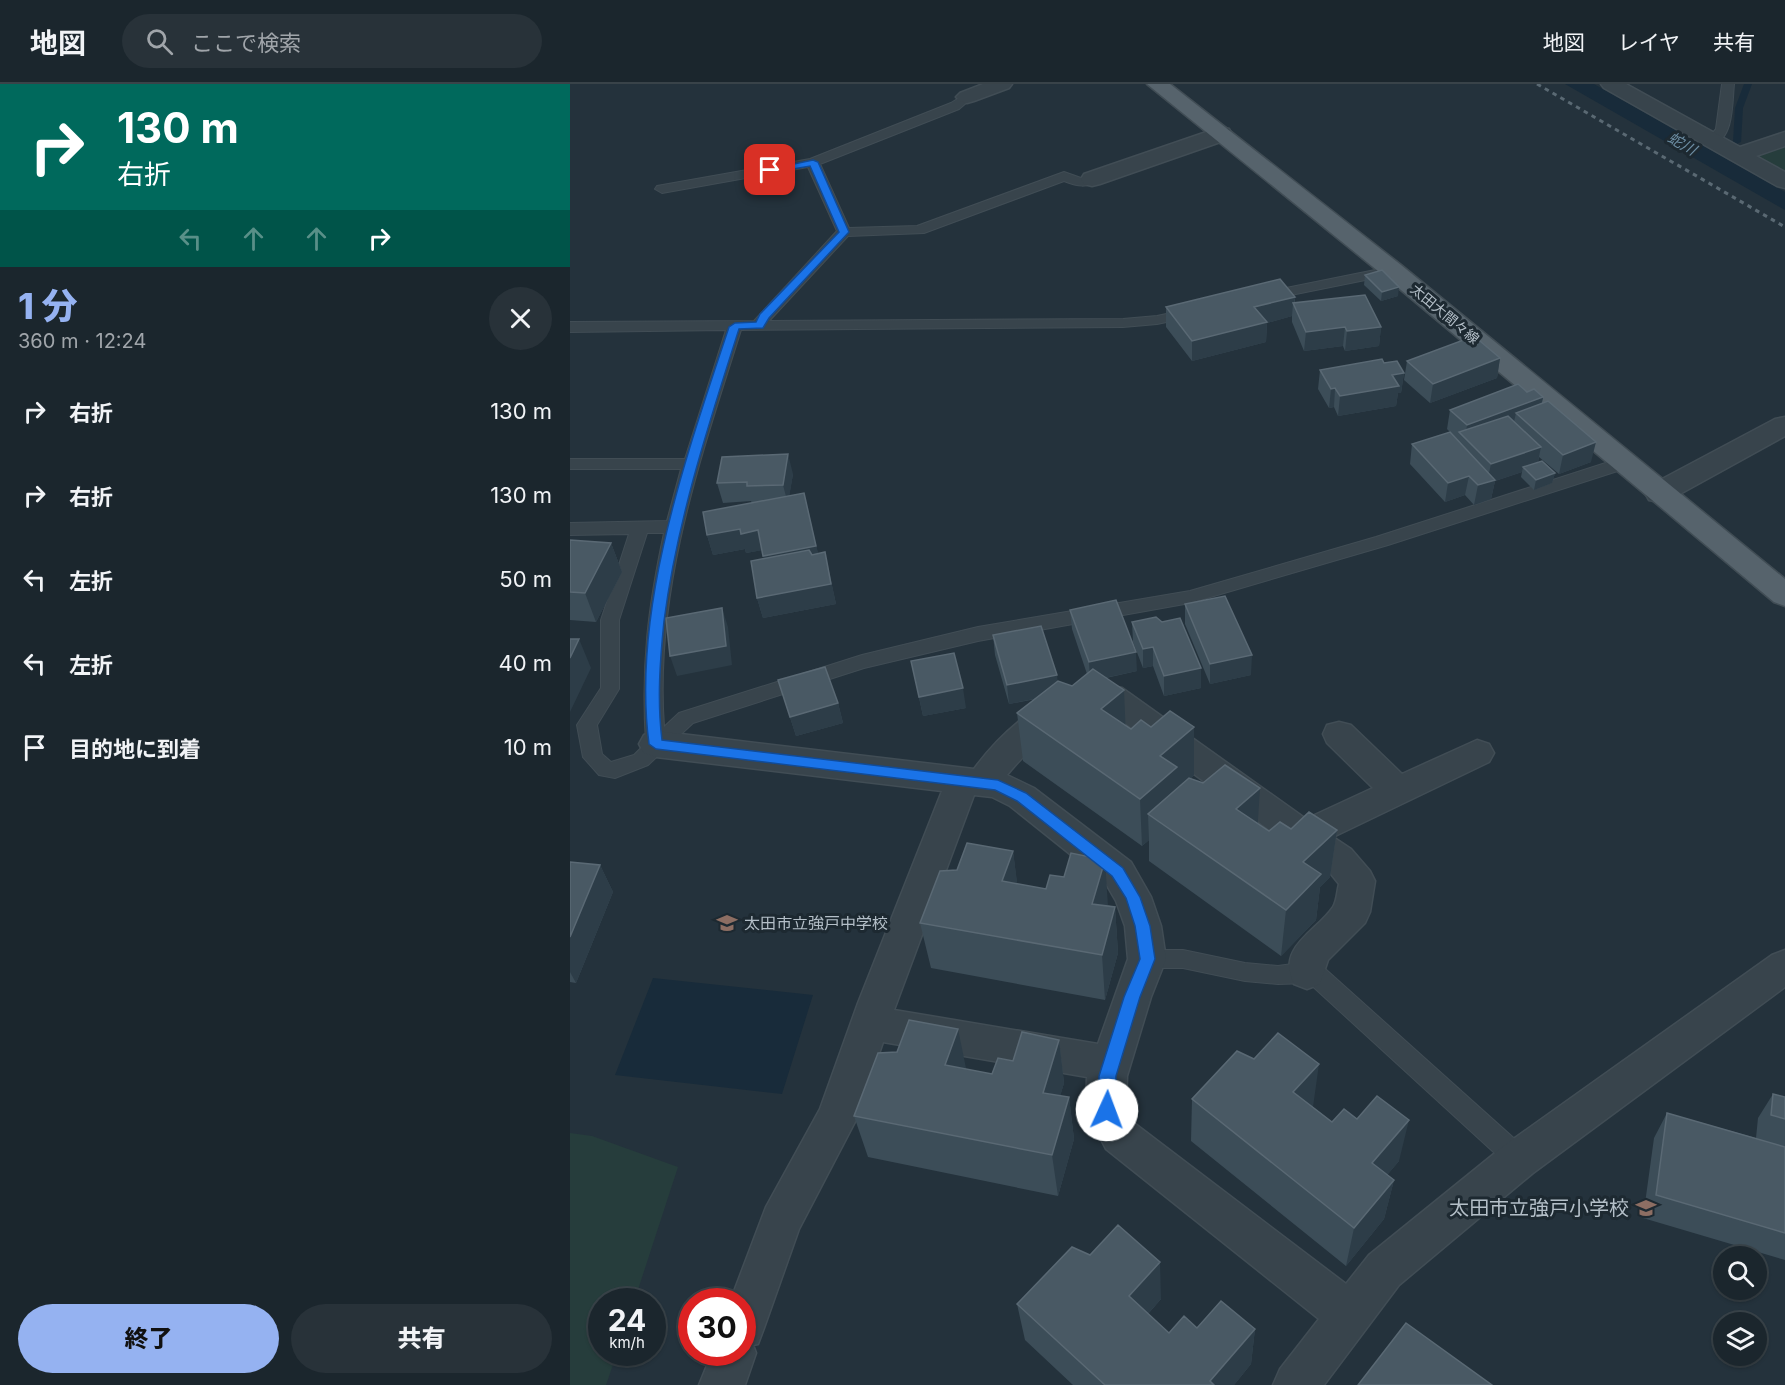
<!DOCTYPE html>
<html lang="ja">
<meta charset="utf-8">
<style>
:root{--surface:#1b262d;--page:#283239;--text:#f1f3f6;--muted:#a0a5aa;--line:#394349;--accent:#95b2f1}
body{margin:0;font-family:Inter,"Noto Sans JP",sans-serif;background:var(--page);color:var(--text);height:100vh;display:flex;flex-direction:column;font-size:22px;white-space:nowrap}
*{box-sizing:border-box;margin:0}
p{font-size:20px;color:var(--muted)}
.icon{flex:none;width:33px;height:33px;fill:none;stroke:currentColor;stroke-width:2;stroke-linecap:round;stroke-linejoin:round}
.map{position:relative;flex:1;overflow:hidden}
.sheet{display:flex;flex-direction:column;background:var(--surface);width:570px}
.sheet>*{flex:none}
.top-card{background:#00695c;color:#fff;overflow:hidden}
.fabs{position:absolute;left:1143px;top:1162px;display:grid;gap:12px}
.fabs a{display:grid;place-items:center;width:54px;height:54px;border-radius:50%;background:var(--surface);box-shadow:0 2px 4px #0004,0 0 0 2px var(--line);font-size:30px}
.speed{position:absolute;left:18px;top:1204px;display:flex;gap:12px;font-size:30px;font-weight:700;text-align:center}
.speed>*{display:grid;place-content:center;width:78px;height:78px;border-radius:50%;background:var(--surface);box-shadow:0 2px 4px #0004,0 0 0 2px var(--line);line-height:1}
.speed small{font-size:15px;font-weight:400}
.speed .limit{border:9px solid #d22;background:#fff;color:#111}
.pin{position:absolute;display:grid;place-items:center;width:51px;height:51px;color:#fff;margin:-26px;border-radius:12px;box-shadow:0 3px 9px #0006}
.me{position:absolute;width:66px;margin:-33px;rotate:2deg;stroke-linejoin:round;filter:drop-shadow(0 0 4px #0008)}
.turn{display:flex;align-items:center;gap:21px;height:126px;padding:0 18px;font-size:27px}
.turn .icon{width:78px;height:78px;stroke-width:2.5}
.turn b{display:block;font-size:42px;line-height:51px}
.lanes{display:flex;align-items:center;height:57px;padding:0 18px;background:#0003;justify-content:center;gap:30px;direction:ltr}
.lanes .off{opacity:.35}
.round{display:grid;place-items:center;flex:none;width:63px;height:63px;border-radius:32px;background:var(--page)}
.summary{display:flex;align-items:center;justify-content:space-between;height:102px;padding:0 18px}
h1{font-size:36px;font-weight:800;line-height:45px;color:var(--accent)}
.button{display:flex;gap:12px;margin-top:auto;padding:12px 18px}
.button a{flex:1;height:69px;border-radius:36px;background:var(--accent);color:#111;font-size:24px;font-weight:800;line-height:69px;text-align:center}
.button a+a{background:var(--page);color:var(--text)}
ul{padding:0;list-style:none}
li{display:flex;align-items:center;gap:18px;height:84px;padding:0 18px}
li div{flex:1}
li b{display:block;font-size:22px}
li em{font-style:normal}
header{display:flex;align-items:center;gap:36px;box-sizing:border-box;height:84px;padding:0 30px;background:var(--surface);border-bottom:2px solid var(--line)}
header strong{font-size:28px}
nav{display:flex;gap:33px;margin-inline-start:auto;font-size:21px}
.search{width:420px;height:54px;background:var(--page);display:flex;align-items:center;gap:15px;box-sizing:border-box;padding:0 21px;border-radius:33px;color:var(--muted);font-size:22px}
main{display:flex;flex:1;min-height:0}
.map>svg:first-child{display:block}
.green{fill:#263d3c}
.water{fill:#182b3a}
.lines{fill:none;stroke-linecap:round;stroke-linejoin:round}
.stream{fill:#182b3a;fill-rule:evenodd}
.lane-casing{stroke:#414d55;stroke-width:2}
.street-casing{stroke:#414d55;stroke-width:3}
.primary-casing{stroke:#414d55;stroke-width:3}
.lane{fill:#38444c;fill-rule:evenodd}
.street{fill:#38444c;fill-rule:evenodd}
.primary{fill:#56636c;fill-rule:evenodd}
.rail{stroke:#5a6973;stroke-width:3;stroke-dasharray:4.5 4.5;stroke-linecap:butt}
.wall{fill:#3c4d58}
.shaded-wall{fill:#2d3d48}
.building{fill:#495964;stroke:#5a6974;stroke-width:1.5}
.route{fill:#1a73e8;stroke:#114b97;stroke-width:1.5}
.labels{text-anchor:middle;stroke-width:6;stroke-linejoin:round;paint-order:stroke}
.far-street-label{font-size:14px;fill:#b4bfc8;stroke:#1d2931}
.far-water-label{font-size:15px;font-style:italic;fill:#6e8fa5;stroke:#1d2931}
.poi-label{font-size:16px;fill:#b4bfc8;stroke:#1d2931;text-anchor:start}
.near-poi-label{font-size:20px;fill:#b4bfc8;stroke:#1d2931;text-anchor:end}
</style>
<header>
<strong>地図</strong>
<div class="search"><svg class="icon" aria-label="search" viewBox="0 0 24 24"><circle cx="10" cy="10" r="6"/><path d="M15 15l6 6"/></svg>ここで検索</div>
<nav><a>地図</a><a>レイヤ</a><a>共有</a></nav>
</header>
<main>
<section class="sheet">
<div class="top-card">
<div class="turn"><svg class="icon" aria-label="right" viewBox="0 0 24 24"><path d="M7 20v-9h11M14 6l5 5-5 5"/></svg><div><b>130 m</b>右折</div></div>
<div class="lanes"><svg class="icon off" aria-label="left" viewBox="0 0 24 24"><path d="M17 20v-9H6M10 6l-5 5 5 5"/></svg><svg class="icon off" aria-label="ahead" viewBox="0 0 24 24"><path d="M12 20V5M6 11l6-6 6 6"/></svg><svg class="icon off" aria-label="ahead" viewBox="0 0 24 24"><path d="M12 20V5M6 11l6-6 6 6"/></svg><svg class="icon" aria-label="right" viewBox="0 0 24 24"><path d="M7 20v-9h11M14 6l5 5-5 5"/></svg></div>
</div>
<div class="summary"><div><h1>1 分</h1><p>360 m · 12:24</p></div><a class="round"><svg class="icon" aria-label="close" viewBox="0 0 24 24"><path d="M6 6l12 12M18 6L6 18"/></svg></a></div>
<ul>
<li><svg class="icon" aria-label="right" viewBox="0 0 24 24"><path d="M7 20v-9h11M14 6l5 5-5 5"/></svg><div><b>右折</b></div><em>130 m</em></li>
<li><svg class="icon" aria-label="right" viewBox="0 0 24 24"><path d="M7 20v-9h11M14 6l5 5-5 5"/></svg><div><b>右折</b></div><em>130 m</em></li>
<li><svg class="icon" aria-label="left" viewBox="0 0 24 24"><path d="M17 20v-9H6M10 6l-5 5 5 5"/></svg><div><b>左折</b></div><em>50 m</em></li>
<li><svg class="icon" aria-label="left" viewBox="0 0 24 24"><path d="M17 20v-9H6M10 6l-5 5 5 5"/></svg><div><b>左折</b></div><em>40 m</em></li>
<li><svg class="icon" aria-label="arrive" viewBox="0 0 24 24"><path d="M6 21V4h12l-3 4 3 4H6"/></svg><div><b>目的地に到着</b></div><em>10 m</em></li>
</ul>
<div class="button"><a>終了</a><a>共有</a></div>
</section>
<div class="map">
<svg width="1215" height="1301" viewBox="0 0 1215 1301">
<rect width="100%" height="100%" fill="#24323c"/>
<path class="green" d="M1215,58V87L1181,69Z
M0,1049L22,1052L108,1083L64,1218H32V1269H47L36,1301H0Z"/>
<path class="water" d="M995,0H1024L1215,108V126Z
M83,894L243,911L212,1010L45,991Z"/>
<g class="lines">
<path class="stream" d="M1174,0H1182L1173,24L1171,58L1167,60L1163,58L1165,24Z"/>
<g class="lane-casing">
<path id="lane" d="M1152,0H1164C1162,19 1164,55 1142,61L1136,57L1146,45Z
M397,9L403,13L389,25L250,80L279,144L347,142L494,88L511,94L522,91L529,95C517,105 507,102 494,97L354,149L278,152L199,237L553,235L587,232L620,225L627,229L625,232L587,240L553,243L171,246C130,375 84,506 94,643L109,629L292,571L408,543L620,507L806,453L1048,375H1060L1062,379L1060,383L818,461L620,519L408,557L294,584L123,639L78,681L45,694L29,691L13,673L7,641L31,604V536L59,450L0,451V439L97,437L111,385H0V375H115L156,246L0,248V238L184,237L267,147L238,83L92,109L85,105L87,102L240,75L381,19ZM77,449H94C78,524 71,582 76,659L64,671L41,678L32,670L27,641L49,605V536Z
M820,183L827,187L825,190L696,216L689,212L696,208Z
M577,866H613L675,879L708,882L730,879L753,883L958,1067L961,1075L958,1083L949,1086L940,1083L739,899L708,900L675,897L613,884H577L569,882L566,875L569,868Z"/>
</g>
<g class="street-casing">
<path id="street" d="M413,0H442L439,4L404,17L397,19L390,17L386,13L390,9Z
M1031,0H1056L1170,63L1215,48V62L1186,72L1215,88V104L1207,102L1034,4Z
M651,43L659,45L662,50L659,55L530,100L522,102L514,100L511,95L514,90Z
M1215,333V352L1099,416L1089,418L1079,416L1075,409L1079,402L1205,335Z
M523,598L552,604L736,735L803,704L757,659L753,650L757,641L769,638L781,641L832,690L907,656L919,660L924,669L919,678L763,753L781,765L800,787L805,797L800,828L795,839L758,876L750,900L737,905L724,900C706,863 746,848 763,823C767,817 767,807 769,800L757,785L724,764L532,622C505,619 453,671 437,691L464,704L561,778L581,813L591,842L596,875L581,913L557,992L556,1024L564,1039L776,1200L799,1171L935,1061L1202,871L1215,866V903L963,1089L829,1201L754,1301H703L710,1285L749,1235L536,1065L516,1026L517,993L313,958L288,1032L229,1145L194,1244L188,1260L183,1261L186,1269L175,1301H129L142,1269H172V1218H160L196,1123L250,1025L288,919L372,707L86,673L74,669L69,660L74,651L86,647L404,685C434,644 474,613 523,598ZM404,711L422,713L440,722L535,798L546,817L555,842L558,875L528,960L324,926Z"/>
</g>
<g class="primary-casing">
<path id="primary" d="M577,0H600L831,181L1215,495V522L1204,518L813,191Z"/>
</g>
<use href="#lane" class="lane"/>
<use href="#street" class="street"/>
<use href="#primary" class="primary"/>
<path class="rail" d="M967,0L1215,143"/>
</g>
<path class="wall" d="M795,191L828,212L811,217L794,201Z
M725,213V219L811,243L809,262L775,267L773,262L734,267L722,238V232L697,239L696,258L622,277L596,243V223Z
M930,274L927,294L860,319L834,296L837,277Z
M814,279L834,289L831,309H828L826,322L768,332L764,323L759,324L748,305L750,286Z
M957,308L973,313L972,319L1021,378L989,390L969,373L968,378L985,389L982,399L964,406L951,393L952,388L925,397L921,415L904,421L895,411L875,418L840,380L842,360L887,356V355L877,345L880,326Z
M223,390L219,412L234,409L248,470L259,488L266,520L193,534L187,514L194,475L192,466L176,469L175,465L143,471L137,451L182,419L181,417L153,419L147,399Z
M0,456L41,459L52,488L26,538L0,536Z
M615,520L681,591L640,600L615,540Z
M500,526L567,587L536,594L556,642L561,645L581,643H624V691L620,695L699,747L721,745L767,746L760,793L750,803L746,836L711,872L579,777V756L572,762L453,677L447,629L466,615L439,620L425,571L423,551L487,591V598L502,602L517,590L502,545Z
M562,538L631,604L594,612L583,582L573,584L563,558Z
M341,577L396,624L353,632Z
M208,596L268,619L273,639L226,652Z
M443,767L447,800L545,823L548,869L535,916L361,884L350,839L387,786Z
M0,778L30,781L43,808L6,899L0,898Z
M489,956L494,999L490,1012L499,1013L504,1055L488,1112L298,1073L284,1032L397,985L422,990L443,977Z
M1203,1010L1215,1013V1176L1073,1134L1084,1054L1097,1029L1186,1054L1188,1034Z
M622,1015L743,1023L762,1038L829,1077L817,1091L824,1096L814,1135L776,1182L621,1057Z
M591,1215L578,1230L599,1249L627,1244L685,1245L681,1280L664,1301H503L455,1256L447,1220Z"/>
<path class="shaded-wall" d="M829,203L828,212L811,217L812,208Z
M725,213L724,222L723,219L722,232L697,239L696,258L622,277V257L684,223Z
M775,243L773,262L734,267L736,248Z
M811,243L809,262L775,267L777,247Z
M930,274L927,294L860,319L863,300Z
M834,289L831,309H828L826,322L768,332L770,312L822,291Z
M765,304L764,323L759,324L761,305Z
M973,313L969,332L946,329L943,342L895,355L897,341Z
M1026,358L1021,378L989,390L993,371Z
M971,363L967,382L953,383L952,388L925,397L921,415L904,421L908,401L917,398L921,380Z
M218,370L223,390L218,420L213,401Z
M985,389L982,399L964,406L966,396Z
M899,392L895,411L875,418L878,399Z
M239,429L251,482L199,492L193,472Z
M170,445L188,446L193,466L176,469L175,465L143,471L137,451Z
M41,459L52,488L26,538L15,509Z
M255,468L266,520L193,534L187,514Z
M152,524L158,543L162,581L107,592L100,572Z
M9,555L21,584L0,628V574Z
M583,563V582L573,584V565Z
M566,568L567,587L520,597L519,578Z
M682,571L681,591L640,600V580Z
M631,584V604L594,612V592Z
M487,591L489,610L439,620L437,601Z
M393,604L396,624L353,632L349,613Z
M554,606L556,654L531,625Z
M268,619L273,639L226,652L220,633Z
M624,643V691L578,730L579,756L572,762L570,715L590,672Z
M690,704L687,751L666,725Z
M767,746L760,793L750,803L746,836L711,872L716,826L733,778Z
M443,767L449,813L432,797Z
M535,776L538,822L522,820Z
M30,781L43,808L6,899L0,888V853Z
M545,823L548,869L535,916L532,871Z
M388,945L397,989L375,981Z
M489,956L494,999L479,1051L473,1009Z
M749,980L743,1023L718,1050L723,1008Z
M499,1013L504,1055L488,1112L482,1071Z
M839,1036L829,1077L793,1120L802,1079Z
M824,1096L814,1135L776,1182L784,1144Z
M590,1178L591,1215L561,1249L559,1212Z
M685,1245L681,1280L664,1301H640V1297Z"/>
<path class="building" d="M812,186L829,203L812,208L795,191Z
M710,195L725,213L684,223L697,238L622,257L596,223Z
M795,211L811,243L777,247L775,243L736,248L723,219Z
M904,252L930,274L863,300L837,277Z
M812,275L814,279L827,277L834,289L822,291L829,302L770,312L765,304L761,305L750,286Z
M948,300L957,308L964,305L973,313L897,341L880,326Z
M978,317L1026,358L993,371L946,329Z
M938,332L971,363L921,380L889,348Z
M880,348L925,396L908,401L899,392L878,399L842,360Z
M218,370L213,401L177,402V398L147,399L152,373Z
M972,377L985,389L966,396L953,383Z
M234,409L246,462L193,472L188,446L171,450L170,445L137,451L133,428Z
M0,456L41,459L15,509L0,508Z
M239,466L242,471L255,468L261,500L187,514L181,477Z
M655,512L682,571L640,580L615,520Z
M546,516L566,568L519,578L500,526Z
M152,524L156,562L100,572L96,534Z
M586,533L592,538L610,534L631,584L594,592L583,563L573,565L562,538Z
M471,542L487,591L437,601L423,551Z
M0,555H9L0,574Z
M384,569L393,604L349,613L341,577Z
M255,583L268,619L220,633L208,596Z
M523,585L554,606L531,625L561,645L571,636L581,643L600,627L624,643L590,672L607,683L570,715L447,629L488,597L502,602Z
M655,681L690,704L666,725L699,747L710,738L721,745L739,728L767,746L733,778L751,790L716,826L578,730L619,694L633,699Z
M397,759L443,767L432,797L476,805L480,791L494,793L501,769L535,776L522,820L545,823L532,871L350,839L370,787L387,786Z
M0,778L30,781L0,853Z
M339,936L388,945L375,981L422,990L428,974L443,977L452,948L489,956L473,1009L499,1013L482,1071L284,1032L308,969L327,968Z
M708,949L749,980L723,1008L762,1038L774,1025L787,1035L807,1012L839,1036L802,1079L824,1096L784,1144L622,1015L667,967L684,975Z
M1203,1010L1215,1013V1035L1201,1031Z
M1097,1029L1215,1063V1149L1086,1111Z
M548,1141L590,1178L559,1212L599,1249L614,1232L627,1244L651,1217L685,1245L640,1297L644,1301H535L447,1220L502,1163L520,1171Z
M836,1239L922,1301H788Z"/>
<path class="route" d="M243,76L248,78L279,148L199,234L193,244L169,245C138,342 107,437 94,537C90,577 87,616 92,656L428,696L456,709L553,784L570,813L580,842L585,875L570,913L546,992L545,1026L542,1032L537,1034L531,1032L528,1026L529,992L554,913L570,875L565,842L556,814L542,792L447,717L425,706L86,665L79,660C61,525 117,370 159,243L165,239L186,238L190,230L269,148L240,82L200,89L195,86Z"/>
<defs>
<g id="school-bare" transform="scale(1.62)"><path d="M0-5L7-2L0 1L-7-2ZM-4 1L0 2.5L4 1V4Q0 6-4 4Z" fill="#8d6e63" stroke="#1d2931" stroke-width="2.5" paint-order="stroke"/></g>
</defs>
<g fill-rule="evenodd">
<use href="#school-bare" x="157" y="839"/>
<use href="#school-bare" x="1076" y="1124"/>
</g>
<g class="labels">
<g class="far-street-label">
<text transform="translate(875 230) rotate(40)" y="5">太田大間々線</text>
</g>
<g class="far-water-label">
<text transform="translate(1112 60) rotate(30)" y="5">蛇川</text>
</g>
<g class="poi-label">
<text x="174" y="845">太田市立強戸中学校</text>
</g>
<g class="near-poi-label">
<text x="1059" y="1131">太田市立強戸小学校</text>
</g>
</g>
</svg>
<div class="fabs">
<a><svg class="icon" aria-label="search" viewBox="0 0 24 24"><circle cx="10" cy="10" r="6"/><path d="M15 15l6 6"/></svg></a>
<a><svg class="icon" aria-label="layers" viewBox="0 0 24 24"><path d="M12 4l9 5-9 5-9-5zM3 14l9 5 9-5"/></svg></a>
</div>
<div class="speed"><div>24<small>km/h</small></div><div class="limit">30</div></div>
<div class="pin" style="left:200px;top:86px;background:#d93025"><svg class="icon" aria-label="arrive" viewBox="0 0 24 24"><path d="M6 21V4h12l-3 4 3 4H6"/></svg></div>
<svg class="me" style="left:537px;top:1026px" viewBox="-20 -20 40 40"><circle r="19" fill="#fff"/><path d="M0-13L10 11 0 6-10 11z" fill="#1a73e8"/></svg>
</div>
</main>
